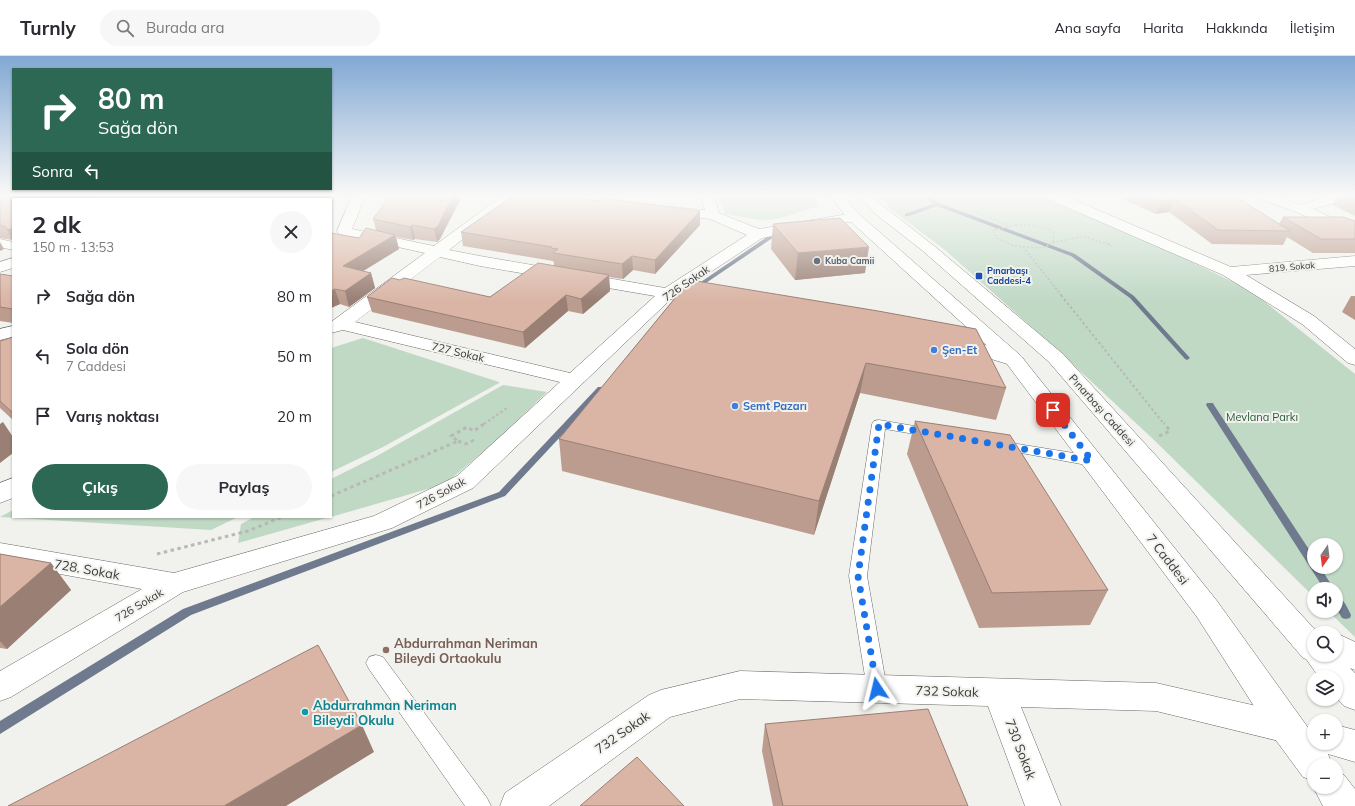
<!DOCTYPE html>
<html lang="tr">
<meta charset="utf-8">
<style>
:root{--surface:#fff;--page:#f7f7f7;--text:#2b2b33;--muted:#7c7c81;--line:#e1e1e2;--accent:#2c6853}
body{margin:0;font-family:Mulish,sans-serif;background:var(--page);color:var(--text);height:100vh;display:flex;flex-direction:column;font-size:15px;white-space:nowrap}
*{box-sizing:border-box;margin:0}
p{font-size:13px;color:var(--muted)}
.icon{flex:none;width:22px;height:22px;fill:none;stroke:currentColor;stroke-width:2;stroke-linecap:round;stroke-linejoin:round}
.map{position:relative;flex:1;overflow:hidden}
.drawer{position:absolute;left:12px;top:142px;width:320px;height:320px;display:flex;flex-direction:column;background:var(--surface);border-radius:0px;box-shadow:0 1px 3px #0004}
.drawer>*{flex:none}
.top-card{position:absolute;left:12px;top:12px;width:320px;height:122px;border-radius:0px;box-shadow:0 1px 3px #0004;background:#2c6853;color:#fff;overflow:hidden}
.needle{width:26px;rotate:194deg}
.controls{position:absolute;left:1307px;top:482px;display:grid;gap:8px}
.controls a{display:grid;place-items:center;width:36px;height:36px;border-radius:50%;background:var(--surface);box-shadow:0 1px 3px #0004;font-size:20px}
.pin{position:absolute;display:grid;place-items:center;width:34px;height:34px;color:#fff;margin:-17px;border-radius:8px;box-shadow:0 2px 6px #0006}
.me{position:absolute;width:44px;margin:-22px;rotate:350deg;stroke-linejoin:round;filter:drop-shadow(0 0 3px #0008)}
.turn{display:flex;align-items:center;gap:14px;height:84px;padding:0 20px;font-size:18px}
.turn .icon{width:52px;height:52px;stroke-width:2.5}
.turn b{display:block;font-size:28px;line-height:34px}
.then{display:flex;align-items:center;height:38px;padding:0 20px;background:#0003;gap:8px;font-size:15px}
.round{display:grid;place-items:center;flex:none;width:42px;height:42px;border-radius:21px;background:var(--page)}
.head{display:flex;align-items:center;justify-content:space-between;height:68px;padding:0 20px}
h1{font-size:24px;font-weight:700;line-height:30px}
.action{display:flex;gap:8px;margin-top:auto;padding:8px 20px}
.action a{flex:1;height:46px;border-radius:24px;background:var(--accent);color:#fff;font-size:16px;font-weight:700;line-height:46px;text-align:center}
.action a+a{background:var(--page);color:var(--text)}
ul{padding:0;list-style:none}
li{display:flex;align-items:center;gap:12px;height:60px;padding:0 20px}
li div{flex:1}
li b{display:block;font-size:15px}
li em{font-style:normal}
header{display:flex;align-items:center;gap:24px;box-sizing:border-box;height:56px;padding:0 20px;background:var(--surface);border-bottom:1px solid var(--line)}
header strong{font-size:19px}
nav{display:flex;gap:22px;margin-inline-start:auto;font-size:14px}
.search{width:280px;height:36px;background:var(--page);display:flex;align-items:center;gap:10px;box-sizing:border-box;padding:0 14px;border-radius:22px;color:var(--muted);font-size:15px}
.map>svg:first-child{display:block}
.green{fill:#c0d9c5;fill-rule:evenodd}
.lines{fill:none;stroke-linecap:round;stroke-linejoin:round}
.stream{fill:#707a8e;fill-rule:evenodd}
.service-casing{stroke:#6a6a67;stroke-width:1}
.minor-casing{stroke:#6a6a67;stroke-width:1}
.tertiary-casing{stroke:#6a6a67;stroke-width:1}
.path-far2{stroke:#b8b8b5;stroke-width:1.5;stroke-dasharray:2 2;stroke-linecap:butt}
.path-far1{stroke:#b8b8b5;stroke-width:2;stroke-dasharray:2.5 2.5;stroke-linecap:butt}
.path{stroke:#b8b8b5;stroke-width:3;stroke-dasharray:3.5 3.5;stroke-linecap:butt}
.service{fill:#fff;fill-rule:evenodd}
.minor{fill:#fff;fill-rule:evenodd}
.tertiary{fill:#fff;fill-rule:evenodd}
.wall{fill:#bb9c8e}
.shaded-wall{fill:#997f74}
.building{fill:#dab5a5;stroke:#997f74}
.route{stroke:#1a73e8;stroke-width:7;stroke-dasharray:0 12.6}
.worship-dot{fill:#6b7280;stroke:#f1f1ed;stroke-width:1.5}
.transit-dot{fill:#1a4fb4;stroke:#f1f1ed;stroke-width:1.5}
.shop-dot{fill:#3f7fe0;stroke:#f1f1ed;stroke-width:1.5}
.education-dot{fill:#8d6e63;stroke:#f1f1ed;stroke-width:1.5}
.culture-dot{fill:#0f9aa8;stroke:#f1f1ed;stroke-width:1.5}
.labels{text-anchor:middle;stroke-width:4;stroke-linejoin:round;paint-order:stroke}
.far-worship-label{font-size:9px;font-weight:bold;fill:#5b616d;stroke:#f1f1ed;text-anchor:start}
.far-street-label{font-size:9px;fill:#3b3a39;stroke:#f1f1ed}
.far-transit-label{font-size:9px;font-weight:bold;fill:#164399;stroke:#f1f1ed;text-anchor:start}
.street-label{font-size:11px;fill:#3b3a39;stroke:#f1f1ed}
.shop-label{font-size:11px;font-weight:bold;fill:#366cbe;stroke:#f1f1ed;text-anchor:start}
.park-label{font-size:11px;fill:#285936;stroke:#f1f1ed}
.near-street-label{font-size:13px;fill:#3b3a39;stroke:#f1f1ed}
.near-education-label{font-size:13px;font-weight:bold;fill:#785e54;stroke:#f1f1ed;text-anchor:start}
.near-culture-label{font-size:13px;font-weight:bold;fill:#0d838f;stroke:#f1f1ed;text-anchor:start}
</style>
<header>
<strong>Turnly</strong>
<div class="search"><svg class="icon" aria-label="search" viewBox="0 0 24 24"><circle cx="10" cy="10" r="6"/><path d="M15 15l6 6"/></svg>Burada ara</div>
<nav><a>Ana sayfa</a><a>Harita</a><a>Hakkında</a><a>İletişim</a></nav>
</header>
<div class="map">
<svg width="1355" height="750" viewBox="0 0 1355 750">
<rect width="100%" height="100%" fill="#f1f1ed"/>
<path class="green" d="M718,140H811L819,150L777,163L760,164L725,158Z
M880,140H1046L1108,166L1250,234L1355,318V581L1328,555H1336V533H1314V541L1153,383L1065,301L945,194L892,154ZM1314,489H1336V511H1314Z
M363,282L499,326V327L383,391L331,416V292Z
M503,329L547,336L498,383L445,428L331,461V423L375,401Z
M13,454V461H238L211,474L0,461Z
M254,461H330L238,487L241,468Z"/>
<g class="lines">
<path class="stream" d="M924,140H929L939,147L1075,198L1134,240L1190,302L1187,304L1185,303L1130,242L1071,200L937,150L909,160H905V158L933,148Z
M781,176L783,177V179L774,181L697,233H693L692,232L770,179Z
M598,331H604L605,333L505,440L191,559L0,678V665L183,553L499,436Z
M1207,347H1213L1214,349L1314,501V511H1320L1334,533H1324L1206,349Z
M1336,539C1343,541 1348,553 1351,559L1350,562L1346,563L1342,562L1336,552Z"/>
<g class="service-casing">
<path id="service" d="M879,364L932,373L937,374L939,377L937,380L932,381L885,373L867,520L887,633L884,639L877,642L870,639L867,633L849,520L872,368L874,365Z
M999,385L1092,400L1097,402L1099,405L1097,408L1092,410L994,392L992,389L994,386Z
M376,599L383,601L487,742L491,750H465L369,613L366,607L369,601Z"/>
</g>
<g class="minor-casing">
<path id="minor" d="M195,140H208L209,143H195Z
M352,140H365L352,173L434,190L502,140H517L449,194L480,200L665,232L747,179L710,163L666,158L664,155L666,152L671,151L705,154L701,140H714L719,157L759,173L854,157L859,158L861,161L859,164L854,165L762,182L682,235L685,239L683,243L677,244L671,243L473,432L392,472L183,536L11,641L0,645V615L142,533L0,507V487L174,517L374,460L457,420L560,326L343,274L331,277V266L425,197L339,178L337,175ZM440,201L480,210L655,240L570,317L355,266Z
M1047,140H1065L1231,211L1355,200V210L1246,219L1314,260L1355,293V309L1348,307L1302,268L1223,219L1048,143Z
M1259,140H1278L1301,149L1329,140H1349L1348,143L1313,153L1355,172V181L1296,156L1260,143Z
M0,183L13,186V194L0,191Z
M13,202V212L0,216V206Z
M13,270V281L0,284V273Z
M959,281L1021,300L1024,304L1021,308L1014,310L952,291L950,287L952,283Z
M13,422V442L0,447V427Z
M740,615L1156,627L1287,657L1299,661L1304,672L1299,683L1287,687L1156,655L1021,651L1061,750H1025L988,650L740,643L670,661L549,750H500L505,737L649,639L661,634Z"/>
</g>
<g class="tertiary-casing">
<path id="tertiary" d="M830,140H843L859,158L1021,300L1217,545L1314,680V687H1319L1321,689L1320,687H1336V669L1355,674V706L1328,698L1332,709H1314V725L1303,721L1275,683L1197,561L1007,308L849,164Z
M860,140H873L883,150L933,189L1063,298L1318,577H1314V599H1336V577L1355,586V614L1350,612L1355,617V654L1344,650L1336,641V621H1319L1306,603L1303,602L1049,306L923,195L873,156Z
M1336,716L1344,719L1355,733V750H1323L1313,731L1314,729V731H1336Z"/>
</g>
<path class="path-far2" d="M980,140L987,146L978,157L1008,169
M1016,169H1031L1054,175L1053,187L1042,192L1014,190L997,182L993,174Z
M1053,187L1083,180L1112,190L1106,186
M1023,191L1062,240"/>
<path class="path-far1" d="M1061,239L1164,368
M484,368L507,352"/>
<path class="path" d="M1159,380L1170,375L1164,367
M458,385L466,388L474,384
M331,440L458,385L451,380L467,371L474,375L485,367
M157,498L248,475L282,461"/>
<use href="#service" class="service"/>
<use href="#minor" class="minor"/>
<use href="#tertiary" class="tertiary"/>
</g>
<path class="wall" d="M0,140L13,143L12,184L0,182Z
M390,140H462L440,183L437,186L415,183L413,184L396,181L399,193L363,215L371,217L375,232L349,251L340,248L331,252V177L359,182L376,174L373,163Z
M1116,140H1235L1279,168L1283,161L1355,165V197H1313L1287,181L1283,189L1212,188L1169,156L1156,158Z
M1337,140H1355V160L1333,149Z
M599,145L700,155V169L655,218L633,214L623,223L609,221L610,235L583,258L568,255L525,292L372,256L367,241L400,224L490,241L554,210V206H553V205L463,190L461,176Z
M773,168L865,217L795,224L771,193Z
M0,218L13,220V267L0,265Z
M690,224L1006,332L996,364L860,337L814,479L562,415L559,383Z
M1351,240H1355V264L1342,256Z
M13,281V364L0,352V285Z
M915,365L1108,534L1090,569L979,572L907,398Z
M0,498L51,507L71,534L7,593L0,592Z
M765,668L968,750H773L762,695Z"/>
<path class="shaded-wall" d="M322,140H329L328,143H322Z
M453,140H462L440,183L437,186L434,173Z
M1175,143L1169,156L1156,158L1161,145Z
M700,155V169L655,218V204Z
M412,169L415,183L413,184L410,171Z
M13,172V186L7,174Z
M395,179L399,193L347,225L343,210Z
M0,186L4,193L0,195Z
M869,191L865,217L795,224L798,197Z
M632,200L633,214L623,223L622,208Z
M371,217L375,232L349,251L345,235Z
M609,219L610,235L583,258L581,243Z
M335,233L340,248L331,252V235Z
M566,239L568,255L525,292L523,276Z
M866,307L860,337L814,479L819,445Z
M3,366L13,381V397L0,407V368Z
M51,507L71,534L7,593L0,585V551Z
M362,669L374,696L286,750H224Z"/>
<path class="building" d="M0,140H88L93,143H13V172L7,174L6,171L0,169Z
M250,140H322V143H242Z
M390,140H453L438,170L434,173L412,169L410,171L373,163Z
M513,140H564L599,145L603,142L700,155L655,204L632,200L622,208L553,197L558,193L551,192L552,191L461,176Z
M1150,140H1235L1290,175L1218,174L1175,143L1161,145Z
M1349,140H1355V143Z
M1283,161H1343L1355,165V183H1321Z
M840,162L869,191L798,197L773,168Z
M366,172L395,179L343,210L371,217L345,235L335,233L331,235V177L359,182Z
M538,207L609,219L581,243L566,239L523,276L367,241L392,222L400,224L404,222L490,241Z
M0,218L13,220V253L0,251Z
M690,224L878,255L976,273L1006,332L866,307L819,445L559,383Z
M13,281V357L0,345V285Z
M915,365L1010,379L1108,534L992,537Z
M0,498L51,507L0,551Z
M318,589L362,669L224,750H8Z
M928,653L968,750H783L765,668Z
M637,701L684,750H580Z"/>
<linearGradient id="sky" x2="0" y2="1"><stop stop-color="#81a8d3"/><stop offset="0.57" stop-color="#f9f9f7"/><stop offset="1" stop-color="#f9f9f7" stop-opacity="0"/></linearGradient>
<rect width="1355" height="245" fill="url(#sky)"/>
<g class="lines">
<path class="route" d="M877,633L858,520L879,368L1092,405L1053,354"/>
</g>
<circle class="worship-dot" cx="817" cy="205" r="4"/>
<rect class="transit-dot" x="975" y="216" width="8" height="8" rx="2"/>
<g class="shop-dot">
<circle cx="934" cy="294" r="4"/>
<circle cx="735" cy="350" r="4"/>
</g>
<circle class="education-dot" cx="386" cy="594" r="4"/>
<circle class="culture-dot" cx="305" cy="656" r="4"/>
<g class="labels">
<g class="far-worship-label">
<text x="825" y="208">Kuba Camii</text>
</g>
<g class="far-street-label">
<text transform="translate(1292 211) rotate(-5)" y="3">819. Sokak</text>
</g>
<g class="far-transit-label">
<text x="987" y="218">Pınarbaşı<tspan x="987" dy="10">Caddesi-4</tspan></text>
</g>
<g class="street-label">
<text transform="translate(686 227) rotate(-35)" y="4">726 Sokak</text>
<text transform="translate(458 296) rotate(13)" y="4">727 Sokak</text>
<text transform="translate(1102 354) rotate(48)" y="4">Pınarbaşı Caddesi</text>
<text transform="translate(441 437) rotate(-28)" y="4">726 Sokak</text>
<text transform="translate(139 549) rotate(-31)" y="4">726 Sokak</text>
</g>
<g class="shop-label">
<text x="942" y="298">Şen-Et</text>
<text x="743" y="354">Semt Pazarı</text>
</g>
<g class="park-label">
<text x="1262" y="365">Mevlana Parkı</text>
</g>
<g class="near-street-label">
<text transform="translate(1168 503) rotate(52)" y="5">7 Caddesi</text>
<text transform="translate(87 513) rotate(10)" y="5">728. Sokak</text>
<text transform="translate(947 635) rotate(2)" y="5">732 Sokak</text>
<text transform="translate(622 676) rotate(-35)" y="5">732 Sokak</text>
<text transform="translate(1021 693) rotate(69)" y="5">730 Sokak</text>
</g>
<g class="near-education-label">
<text x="394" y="592">Abdurrahman Neriman<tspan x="394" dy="15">Bileydi Ortaokulu</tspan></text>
</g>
<g class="near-culture-label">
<text x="313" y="654">Abdurrahman Neriman<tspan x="313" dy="15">Bileydi Okulu</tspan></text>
</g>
</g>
</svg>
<div class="controls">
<a><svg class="needle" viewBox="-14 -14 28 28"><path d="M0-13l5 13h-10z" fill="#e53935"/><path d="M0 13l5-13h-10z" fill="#7c7c81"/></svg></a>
<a><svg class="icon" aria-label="sound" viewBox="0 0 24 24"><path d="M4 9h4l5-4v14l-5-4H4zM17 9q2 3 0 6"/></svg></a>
<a><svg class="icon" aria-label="search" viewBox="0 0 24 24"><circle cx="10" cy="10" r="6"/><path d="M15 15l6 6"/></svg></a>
<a><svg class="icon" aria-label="layers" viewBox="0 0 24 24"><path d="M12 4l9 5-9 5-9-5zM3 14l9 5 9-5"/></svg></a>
<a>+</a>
<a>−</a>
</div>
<div class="pin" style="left:1053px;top:354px;background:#d93025"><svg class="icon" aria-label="arrive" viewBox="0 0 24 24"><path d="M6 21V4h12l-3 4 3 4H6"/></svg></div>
<svg class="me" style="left:877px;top:633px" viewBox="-20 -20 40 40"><path d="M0-17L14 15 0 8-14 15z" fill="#1a73e8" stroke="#fff" stroke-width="4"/></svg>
<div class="top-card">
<div class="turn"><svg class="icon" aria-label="right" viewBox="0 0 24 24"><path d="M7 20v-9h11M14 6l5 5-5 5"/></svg><div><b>80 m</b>Sağa dön</div></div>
<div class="then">Sonra<svg class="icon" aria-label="left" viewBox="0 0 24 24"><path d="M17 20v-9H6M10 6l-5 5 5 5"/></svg></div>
</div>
<section class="drawer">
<div class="head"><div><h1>2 dk</h1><p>150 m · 13:53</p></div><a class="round"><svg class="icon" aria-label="close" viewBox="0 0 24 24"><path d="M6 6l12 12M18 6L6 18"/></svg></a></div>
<ul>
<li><svg class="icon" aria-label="right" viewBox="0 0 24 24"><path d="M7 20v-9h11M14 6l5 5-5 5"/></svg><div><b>Sağa dön</b></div><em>80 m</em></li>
<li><svg class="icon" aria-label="left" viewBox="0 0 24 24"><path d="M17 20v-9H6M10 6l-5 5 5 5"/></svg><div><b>Sola dön</b><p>7 Caddesi</p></div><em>50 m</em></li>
<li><svg class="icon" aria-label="arrive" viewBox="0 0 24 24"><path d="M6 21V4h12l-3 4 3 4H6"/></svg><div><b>Varış noktası</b></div><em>20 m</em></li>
</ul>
<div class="action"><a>Çıkış</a><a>Paylaş</a></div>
</section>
</div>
